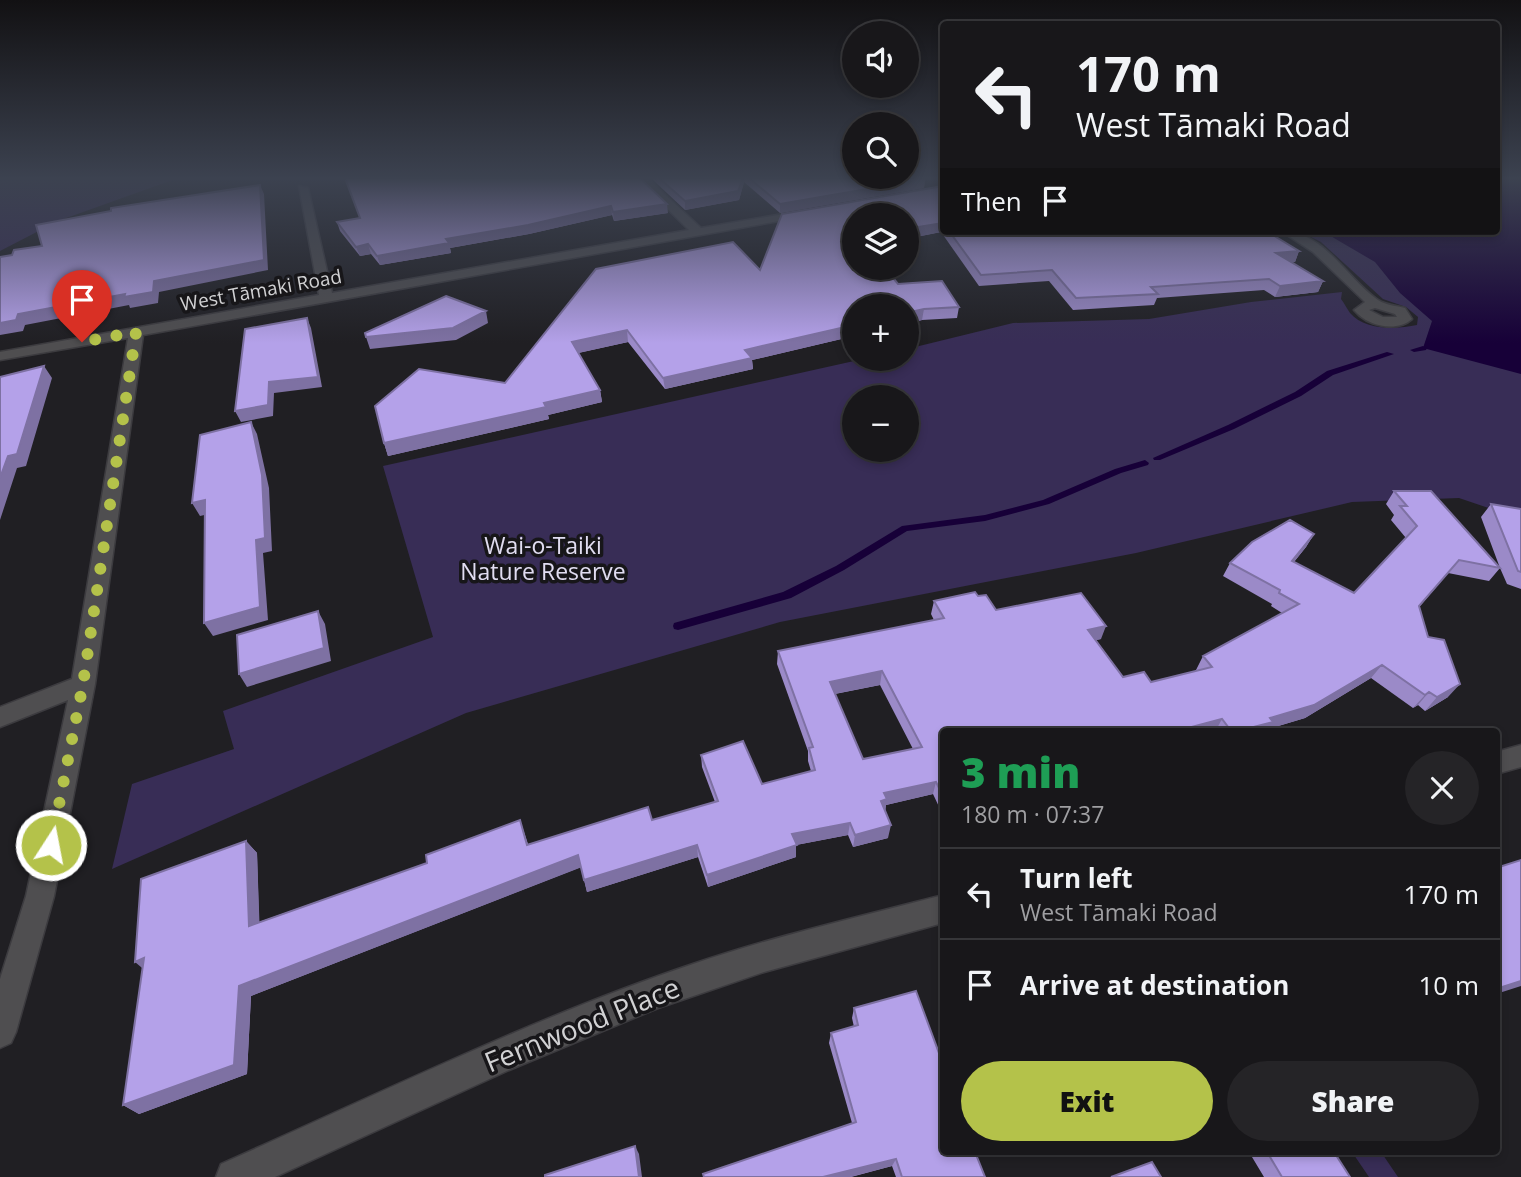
<!DOCTYPE html>
<meta charset="utf-8">
<style>
:root{--surface:#18171a;--page:#252427;--text:#f1f3f6;--muted:#9f9fa2;--line:#363639;--accent:#b4c24a}
body{margin:0;font-family:"Open Sans",sans-serif;background:var(--page);color:var(--text);height:100vh;display:flex;flex-direction:column;font-size:26px;white-space:nowrap}
*{box-sizing:border-box;margin:0}
p{font-size:23px;color:var(--muted)}
.icon{flex:none;width:38px;height:38px;fill:none;stroke:currentColor;stroke-width:2;stroke-linecap:round;stroke-linejoin:round}
.map{position:relative;flex:1;overflow:hidden}
.panel{position:absolute;left:940px;top:728px;width:560px;height:427px;display:flex;flex-direction:column;background:var(--surface);border-radius:7px;box-shadow:0 4px 10px #0003,0 0 0 2px var(--line)}
.panel>*{flex:none}
.banner{position:absolute;left:940px;top:21px;width:560px;height:214px;border-radius:7px;box-shadow:0 4px 10px #0003,0 0 0 2px var(--line);background:#18171a;color:var(--text);overflow:hidden}
.buttons{position:absolute;left:842px;top:21px;display:grid;gap:14px}
.buttons a{display:grid;place-items:center;width:77px;height:77px;border-radius:50%;background:var(--surface);box-shadow:0 4px 10px #0003,0 0 0 2px var(--line);font-size:35px}
.pin{position:absolute;display:grid;place-items:center;width:60px;height:60px;color:#fff;margin:-72px -30px;border-radius:50% 50% 50% 0;rotate:-45deg;box-shadow:0 0 7px #0007}
.pin .icon{rotate:45deg}
.me{position:absolute;width:77px;margin:-38px;rotate:11deg;stroke-linejoin:round;filter:drop-shadow(0 0 5px #0008)}
.turn{display:flex;align-items:center;gap:24px;height:147px;padding:0 21px;font-size:32px}
.turn .icon{width:91px;height:91px;stroke-width:2.5}
.turn b{display:block;font-size:49px;line-height:60px}
.then{display:flex;align-items:center;height:66px;padding:0 21px;background:#0003;gap:14px;font-size:26px}
.round{display:grid;place-items:center;flex:none;width:74px;height:74px;border-radius:37px;background:var(--page)}
.overview{display:flex;align-items:center;justify-content:space-between;height:119px;padding:0 21px}
h1{font-size:42px;font-weight:800;line-height:52px;color:#1e9e55}
.cta{display:flex;gap:14px;margin-top:auto;padding:14px 21px}
.cta a{flex:1;height:80px;border-radius:42px;background:var(--accent);color:#111;font-size:28px;font-weight:800;line-height:80px;text-align:center}
.cta a+a{background:var(--page);color:var(--text)}
ul{padding:0;list-style:none}
li{display:flex;align-items:center;gap:21px;height:91px;padding:0 21px;border-top:2px solid var(--line)}
li div{flex:1}
li b{display:block;font-size:26px}
li em{font-style:normal}
.map>svg:first-child{display:block}
.green{fill:#382d56;fill-rule:evenodd}
.water{fill:#170038}
.lines{fill:none;stroke-linecap:round;stroke-linejoin:round}
.stream{fill:#170038;fill-rule:evenodd}
.street-casing{stroke:#3c3b3f;stroke-width:3}
.street{fill:#4f4e50;fill-rule:evenodd}
.wall{fill:#9b8ac8;fill-rule:evenodd}
.shaded-wall{fill:#7e71a3}
.building{fill:#b4a1e9;stroke:#7e71a3;stroke-width:2;fill-rule:evenodd}
.route{stroke:#b4c24a;stroke-width:12;stroke-dasharray:0 21.6}
.labels{text-anchor:middle;stroke-width:7;stroke-linejoin:round;paint-order:stroke}
.far-street-label{font-size:19px;fill:#d1d1d3;stroke:#171619}
.park-label{font-size:23px;fill:#e1ddf1;stroke:#171619}
.near-street-label{font-size:28px;fill:#d1d1d3;stroke:#171619}
</style>
<div class="map">
<svg width="1521" height="1177" viewBox="0 0 1521 1177">
<rect width="100%" height="100%" fill="#201f23"/>
<path class="green" d="M0,178H178L58,221L0,251Z
M1496,178H1521V519L1459,498L1352,502L1136,553L780,622L466,713L112,869L132,784L234,749L223,711L433,637L383,466L863,359H906L907,349L1013,323L1149,319L1251,302L1342,292L1341,299C1345,304 1347,309 1350,313C1365,331 1397,329 1417,325L1418,317L1406,307L1383,299L1321,242L1299,231H1496ZM854,397H906V450H854Z
M1352,1152H1381L1398,1177H1369Z"/>
<path class="water" d="M1496,178H1521V374L1423,348L1432,321L1400,293L1375,262L1322,231H1496Z"/>
<g class="lines">
<path class="stream" d="M1423,346L1427,348L1426,350L1414,352L1410,350Z
M1387,352L1394,354L1333,375L1301,396L1234,429L1160,460H1154L1153,458L1228,425L1295,392L1327,371Z
M1145,460L1149,463L1148,465L1121,473L1049,504L985,521L907,531L844,570L791,598L678,630L674,629L673,626L674,623L783,592L836,566L902,526L985,515L1043,500L1115,469Z"/>
<g class="street-casing">
<path id="street" d="M636,178H647L701,228L807,210L813,213L807,216L143,335L95,684L54,896L16,1032L11,1043L0,1048V979L26,896L68,700L0,727V707L72,679L128,338L0,360V352L319,295L299,186L308,188L332,293L689,230Z
M1281,231C1324,231 1346,278 1378,300C1385,305 1397,306 1405,308L1412,319C1396,333 1367,326 1354,310L1365,302L1313,252ZM1375,308L1395,314L1397,317H1383L1369,310Z
M1521,745V767L1496,774V752Z
M943,895V923L764,972L658,1008L509,1070L275,1177H216L221,1164C377,1095 532,1018 693,964C775,936 859,917 943,895Z"/>
</g>
<use href="#street" class="street"/>
</g>
<path class="wall" d="M345,178L668,213L614,221L612,215L529,234L450,248L451,253L380,265L371,254L360,256L340,231L337,222L360,218Z
M651,178H910L925,179L924,188L780,213L744,182L739,200L685,210Z
M943,186V231H1266L1299,251L1295,262H1291L1323,281L1318,292L1275,297L1264,290L1157,298L1154,305L1073,310L1049,281L979,286L941,232L906,239V215H854V268H885L898,284L942,281L959,307L957,318L922,320L906,324V306H854V336L752,360L753,369L665,389L628,342L578,353L600,390L602,402L548,415L549,419L388,456L384,443L375,406L419,369L505,383L596,269L733,242L760,270L782,214Z
M1394,491L1500,568L1481,517L1491,504L1521,509V589L1507,584L1500,568L1489,581L1448,573L1419,607L1448,697L1425,711L1418,705L1413,708L1371,678L1305,718L1268,729L1266,732H943V811H941L933,794L886,805L885,811L888,838L853,847L848,835L796,845V857L708,887L698,857L587,892L581,867L251,996L247,1074L139,1114L123,1105L246,841L257,853L259,922L427,863L520,820L528,844L652,820L715,802L702,767L701,755L762,784L811,771L808,761V751L777,664L778,651L934,620L931,614L934,601L978,596L996,610L1101,639L1096,640L1123,677L1151,682L1196,671V670L1203,656L1282,613L1271,606L1272,604L1223,576L1230,563L1314,534L1306,547L1294,562L1354,593L1406,538L1391,520L1394,515L1386,504ZM880,685L913,749L863,759L835,694Z
M854,1008L985,1177H896L892,1166L851,1177H704L852,1123L829,1043L831,1033L854,1027L852,1018Z
M1249,1152H1334L1350,1177H1264Z"/>
<path class="shaded-wall" d="M743,178H744V182L739,200L685,210V201Z
M925,179L924,188L780,213V204Z
M260,185L264,194L268,270L159,292L158,303L130,308L129,305L25,325L23,331L0,335V323L18,314L154,281Z
M667,204L668,213L614,221L613,212Z
M611,206L612,215L529,234L450,248L451,253L380,265L377,256L446,239Z
M943,222L941,232L906,239V229Z
M368,244L371,254L360,256L356,247Z
M1299,251L1295,262L1272,264L1276,253Z
M1323,281L1318,292L1275,297L1280,286Z
M924,309L922,320L906,324V313Z
M486,311L488,323L456,340L370,349L366,337Z
M307,318L311,328L322,387L274,393L273,416L241,422L235,411L269,382Z
M854,325V336L752,360L753,369L665,389L663,378L745,350Z
M627,330L628,342L574,354L572,342Z
M44,366L52,378L26,466L17,468L0,520V478L8,456Z
M600,390L602,402L548,415L549,419L388,456L384,443L544,403Z
M251,422L257,434L269,488L272,551L263,553L268,620L213,636L204,623Z
M205,500L213,513L200,516L192,503Z
M1314,534L1306,547L1284,574L1292,561Z
M1459,560L1448,573L1408,620L1419,606Z
M318,611L325,624L331,661L247,687L239,674Z
M1106,626L1101,639L1083,643L1088,630Z
M1382,665L1371,678L1305,718L1268,729L1266,732H1234L1270,718Z
M882,671L880,685L829,695L830,682Z
M1460,684L1448,697L1425,711L1437,697Z
M1429,692L1418,705L1413,708L1425,695Z
M1222,719L1215,732H1173Z
M936,782L933,794L886,805L885,812L881,801L884,793Z
M850,823L848,835L796,845V857L708,887L707,875L792,834Z
M891,825L888,838L853,847L855,835Z
M246,841L257,853L260,938L249,926Z
M697,845L698,857L587,892L584,880Z
M578,855L582,867L251,996L247,1074L139,1114L123,1105L239,986Z
M144,958L148,973L135,962Z
M1521,981V986L1496,994V989Z
M635,1146L639,1154L642,1177H639Z
M896,1159L892,1166L850,1177H823Z"/>
<path class="building" d="M345,178H640L667,204L613,212L611,206L528,225L446,239L449,243L377,256L368,244L356,247L337,222L360,218Z
M659,178H743L738,191L685,201Z
M749,178H910L925,179L780,204Z
M260,185L264,260L154,281L153,292L124,297L125,294L18,314L16,320L0,323V257L12,255L14,250L42,246L36,225L111,211V208Z
M943,186V223L906,229V215H854V268H885L898,284L942,281L959,307L924,309L906,313V306H854V325L745,350L752,358L663,378L627,330L572,342L600,390L544,403L546,407L384,443L375,406L419,369L505,383L596,269L733,242L760,270L782,214Z
M949,231H1266L1299,251L1276,253L1323,281L1280,286L1269,279L1151,287L1158,294L1076,298L1052,270L981,275Z
M446,296L486,311L453,328L366,337L365,333Z
M307,318L318,377L269,382L268,405L235,411L245,329Z
M44,366L17,454L8,456L0,478V377Z
M251,422L262,475L265,538L256,540L260,607L204,623L205,500L192,503L200,435Z
M1394,491H1431L1500,568L1459,560L1419,606L1428,637L1444,640L1460,684L1437,697L1429,692L1425,695L1382,665L1314,705L1270,718L1273,722L1234,732H1232L1222,719L1173,732H943V796L936,782L884,793L887,799L881,801L891,825L855,835L850,823L792,834L797,845L707,875L697,845L584,880L578,855L239,986L234,1065L123,1105L144,958L135,962L141,879L246,841L249,926L427,863L426,855L520,820L527,845L648,807L652,820L718,801L701,755L743,741L762,784L815,770L809,748L813,747L778,651L944,618L934,601L975,592L978,596L986,595L996,610L1081,593L1106,626L1088,630L1123,677L1144,672L1151,682L1212,667L1203,656L1299,604L1279,593L1280,590L1230,563L1252,542L1290,520L1314,534L1292,561L1354,593L1417,526L1400,506H1407ZM882,671L922,747L863,759L830,682Z
M1491,504L1521,509V572L1518,571Z
M318,611L324,648L239,674L237,635Z
M1521,860V981L1496,989V868Z
M916,991L943,1064V1152H975L985,1177H902L896,1159L823,1177H704L703,1174L856,1122L831,1033L858,1025L854,1008Z
M635,1146L639,1177H545V1175Z
M1267,1152H1334L1350,1177H1282Z
M1152,1162L1161,1177H1111Z"/>
<linearGradient id="sky" x2="0" y2="1"><stop stop-color="#121113"/><stop offset="0.52" stop-color="#3c4250"/><stop offset="1" stop-color="#3c4250" stop-opacity="0"/></linearGradient>
<rect width="1521" height="343" fill="url(#sky)"/>
<g class="lines">
<path class="route" d="M51,845L83,684L136,332L82,342"/>
</g>
<g class="labels">
<g class="far-street-label">
<text transform="translate(261 290) rotate(-10)" y="7">West Tāmaki Road</text>
</g>
<g class="park-label">
<text x="543" y="554">Wai-o-Taiki<tspan x="543" dy="26">Nature Reserve</tspan></text>
</g>
<g class="near-street-label">
<text transform="translate(582 1025) rotate(-22)" y="10">Fernwood Place</text>
</g>
</g>
</svg>
<div class="buttons">
<a><svg class="icon" aria-label="sound" viewBox="0 0 24 24"><path d="M4 9h4l5-4v14l-5-4H4zM17 9q2 3 0 6"/></svg></a>
<a><svg class="icon" aria-label="search" viewBox="0 0 24 24"><circle cx="10" cy="10" r="6"/><path d="M15 15l6 6"/></svg></a>
<a><svg class="icon" aria-label="layers" viewBox="0 0 24 24"><path d="M12 4l9 5-9 5-9-5zM3 14l9 5 9-5"/></svg></a>
<a>+</a>
<a>−</a>
</div>
<div class="pin" style="left:82px;top:342px;background:#d93025"><svg class="icon" aria-label="arrive" viewBox="0 0 24 24"><path d="M6 21V4h12l-3 4 3 4H6"/></svg></div>
<svg class="me" style="left:51px;top:845px" viewBox="-20 -20 40 40"><circle r="17" fill="#b4c24a" stroke="#fff" stroke-width="3"/><path d="M0-11L8 9 0 5-8 9z" fill="#fff"/></svg>
<div class="banner">
<div class="turn"><svg class="icon" aria-label="left" viewBox="0 0 24 24"><path d="M17 20v-9H6M10 6l-5 5 5 5"/></svg><div><b>170 m</b>West Tāmaki Road</div></div>
<div class="then">Then<svg class="icon" aria-label="arrive" viewBox="0 0 24 24"><path d="M6 21V4h12l-3 4 3 4H6"/></svg></div>
</div>
<section class="panel">
<div class="overview"><div><h1>3 min</h1><p>180 m · 07:37</p></div><a class="round"><svg class="icon" aria-label="close" viewBox="0 0 24 24"><path d="M6 6l12 12M18 6L6 18"/></svg></a></div>
<ul>
<li><svg class="icon" aria-label="left" viewBox="0 0 24 24"><path d="M17 20v-9H6M10 6l-5 5 5 5"/></svg><div><b>Turn left</b><p>West Tāmaki Road</p></div><em>170 m</em></li>
<li><svg class="icon" aria-label="arrive" viewBox="0 0 24 24"><path d="M6 21V4h12l-3 4 3 4H6"/></svg><div><b>Arrive at destination</b></div><em>10 m</em></li>
</ul>
<div class="cta"><a>Exit</a><a>Share</a></div>
</section>
</div>
